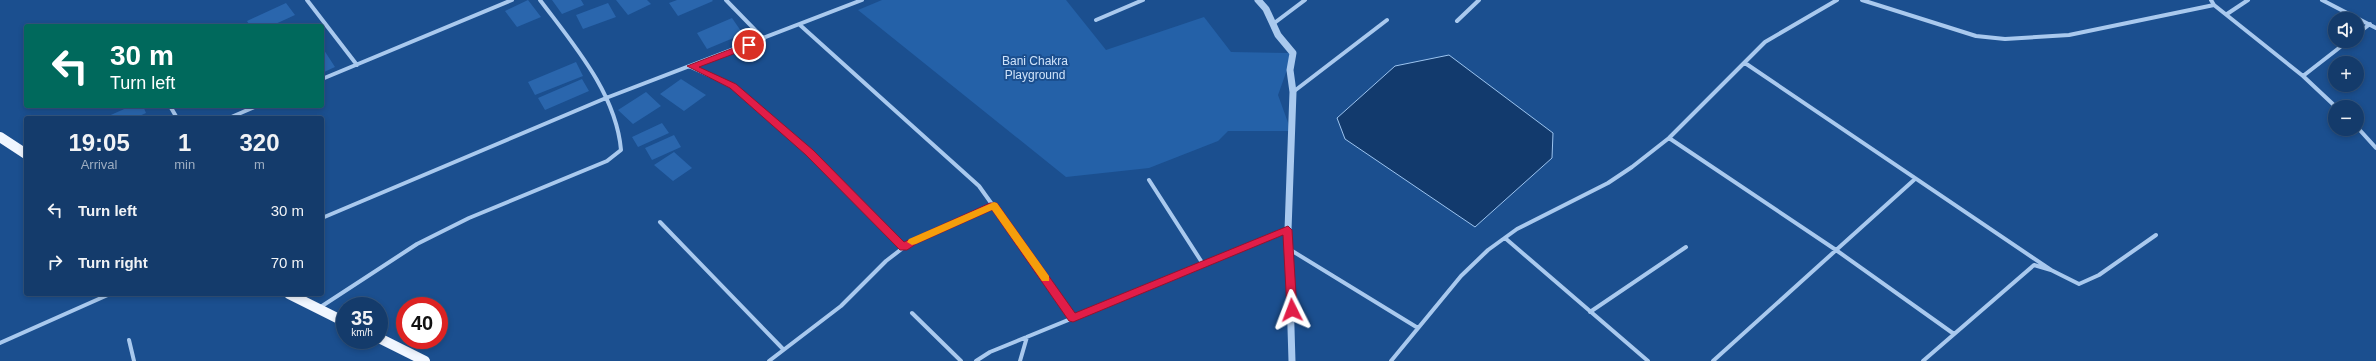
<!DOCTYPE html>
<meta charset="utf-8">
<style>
:root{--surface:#143b6b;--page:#1d4271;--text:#f1f3f6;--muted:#9dadc1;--line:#33557e}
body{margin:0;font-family:Helvetica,sans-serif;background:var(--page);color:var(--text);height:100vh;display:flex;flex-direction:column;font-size:15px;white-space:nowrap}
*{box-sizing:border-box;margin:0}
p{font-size:13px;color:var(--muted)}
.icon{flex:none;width:22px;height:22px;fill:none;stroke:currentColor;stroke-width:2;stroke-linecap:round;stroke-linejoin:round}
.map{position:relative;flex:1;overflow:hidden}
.side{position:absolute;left:24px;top:116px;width:300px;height:180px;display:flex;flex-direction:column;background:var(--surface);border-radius:4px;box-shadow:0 2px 6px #0003,0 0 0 1px var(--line)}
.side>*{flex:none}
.banner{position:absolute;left:24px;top:24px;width:300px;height:84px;border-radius:4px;box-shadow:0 2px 6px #0003,0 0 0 1px var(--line);background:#00695c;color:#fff;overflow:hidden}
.controls{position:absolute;left:2328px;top:12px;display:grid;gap:8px}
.controls a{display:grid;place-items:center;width:36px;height:36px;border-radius:50%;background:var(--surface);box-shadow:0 2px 6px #0003,0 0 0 1px var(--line);font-size:20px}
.speed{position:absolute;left:336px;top:297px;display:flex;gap:8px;font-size:20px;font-weight:700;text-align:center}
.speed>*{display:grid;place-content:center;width:52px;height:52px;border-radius:50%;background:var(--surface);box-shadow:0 2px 6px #0003,0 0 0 1px var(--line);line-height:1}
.speed small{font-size:10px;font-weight:400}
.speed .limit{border:6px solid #d22;background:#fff;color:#111}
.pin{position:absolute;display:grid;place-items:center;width:34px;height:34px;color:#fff;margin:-17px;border:2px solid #fff;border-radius:50%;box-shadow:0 1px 4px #0007}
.me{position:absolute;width:44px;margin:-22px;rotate:357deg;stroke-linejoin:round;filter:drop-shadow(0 0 3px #0008)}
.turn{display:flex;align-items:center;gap:14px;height:84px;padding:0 20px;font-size:18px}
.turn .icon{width:52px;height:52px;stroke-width:2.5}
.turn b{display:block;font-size:28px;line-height:34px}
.eta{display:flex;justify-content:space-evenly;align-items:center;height:68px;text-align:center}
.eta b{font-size:24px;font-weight:800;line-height:28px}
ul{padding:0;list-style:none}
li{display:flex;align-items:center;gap:12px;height:52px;padding:0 20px}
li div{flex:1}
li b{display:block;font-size:15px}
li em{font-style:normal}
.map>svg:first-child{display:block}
.green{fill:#2461a8}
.water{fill:#123a6d;stroke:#9cc4f0}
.building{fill:#2a66ad}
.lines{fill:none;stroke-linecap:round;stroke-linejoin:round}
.minor{stroke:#a9c9ee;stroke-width:4}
.tertiary{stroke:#a9c9ee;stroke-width:7}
.primary{stroke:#f0f6ff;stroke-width:10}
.route{fill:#e11d48;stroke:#92132f}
.slow{fill:#f59e0b}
.labels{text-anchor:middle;stroke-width:4;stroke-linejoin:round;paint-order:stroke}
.park-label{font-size:12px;fill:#cfe3fa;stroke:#1b4f8f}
</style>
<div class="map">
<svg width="2376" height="361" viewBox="0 0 2376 361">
<rect width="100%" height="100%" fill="#1b4f8f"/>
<path class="green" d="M882,0H1066L1106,50L1204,17L1231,52L1293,53L1278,95L1291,131H1228L1218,141L1149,168L1066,177L858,10Z"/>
<path class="water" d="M1449,55L1553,133L1552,158L1475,227L1345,139L1337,118L1395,66Z"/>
<path class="building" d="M528,0L541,17L517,27L505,11Z
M552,0H581L584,5L562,14Z
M616,0H647L651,4L628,15Z
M677,0H712L713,1L678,16L669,3Z
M286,3L295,15L271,26H250L247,21Z
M608,3L616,17L583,29L576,15Z
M732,18L743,34L707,49L697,33Z
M322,47L335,67L322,73Z
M576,62L583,76L535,95L528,82Z
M582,79L589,91L545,110L538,98Z
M681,79L706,95L684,111L660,94Z
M646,92L661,106L633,124L618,110Z
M131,106H143L146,113L135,118H104Z
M662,123L669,133L638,147L632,137Z
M674,135L681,147L652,160L645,148Z
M674,152L692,168L673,181L654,165Z"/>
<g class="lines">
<path class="minor" d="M307,0L357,65
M726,0L764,39
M1862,0L1976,36L2005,39L2069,35L2214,5
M2211,0L2214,5L2303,76L2336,107
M2322,0L2376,28
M2227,14L2248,0
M1096,20L1143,0
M1457,21L1479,0
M1273,24L1305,0
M800,25L979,186L1073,318
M2357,34L2370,24
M1745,63L2051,270
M691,67L733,86L810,152L903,248
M2303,76L2348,41
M322,79L512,0
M1293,92L1387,20
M170,106L177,118
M229,118L257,106
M2357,127L2376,148
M1669,138L1836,250L1954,334
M1149,180L1203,264
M322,218L606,98L862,0
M660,222L783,349
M1505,238L1648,361
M1289,249L1418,328
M319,308L417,244L469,218L607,161L621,150C616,93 573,44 540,0
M1590,312L1686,247
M912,313L961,361
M129,340L134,361
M0,343L110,294
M769,361L841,306L886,261L912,241L994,205
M976,361L990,352L1288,230
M1020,361L1027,337
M1391,361L1461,276L1488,250L1517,229L1608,183L1632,167L1669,138L1765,42L1837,0
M1713,361L1915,179
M1923,361L2034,265L2051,270L2079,284L2099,275L2156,235"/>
<path class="tertiary" d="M1258,0L1266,9L1278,35L1293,53L1290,70L1293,92L1288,230L1292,361"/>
<path class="primary" d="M0,137L26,154
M289,294L345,322
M379,338L425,361"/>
</g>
<path class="route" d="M749,42L753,45L752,47L699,67L736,84L813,150L904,242L990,203H997L1075,313L1288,226L1292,230L1297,310L1292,314L1287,310L1283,235L1073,322L1069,321L992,210L916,244L907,250H900L806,155L730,88L687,66Z"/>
<path class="slow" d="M994,202L997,203L1049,276V281H1042L992,210L916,244L912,245L907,242L909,239Z"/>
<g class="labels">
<g class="park-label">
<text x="1035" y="65">Bani Chakra<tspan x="1035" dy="14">Playground</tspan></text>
</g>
</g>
</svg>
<div class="controls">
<a><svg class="icon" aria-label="sound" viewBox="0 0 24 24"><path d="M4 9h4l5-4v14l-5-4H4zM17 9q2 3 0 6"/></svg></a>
<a>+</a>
<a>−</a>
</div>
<div class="speed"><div>35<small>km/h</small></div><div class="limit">40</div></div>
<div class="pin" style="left:749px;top:45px;background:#d93025"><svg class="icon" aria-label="arrive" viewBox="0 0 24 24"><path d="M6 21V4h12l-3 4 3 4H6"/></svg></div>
<svg class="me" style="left:1292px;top:310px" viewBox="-20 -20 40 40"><path d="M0-17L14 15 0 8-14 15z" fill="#e11d48" stroke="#fff" stroke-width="4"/></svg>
<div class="banner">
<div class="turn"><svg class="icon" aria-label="left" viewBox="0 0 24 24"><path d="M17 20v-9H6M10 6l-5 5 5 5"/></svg><div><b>30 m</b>Turn left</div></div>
</div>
<section class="side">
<div class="eta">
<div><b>19:05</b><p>Arrival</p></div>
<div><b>1</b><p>min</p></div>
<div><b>320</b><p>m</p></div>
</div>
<ul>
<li><svg class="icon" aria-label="left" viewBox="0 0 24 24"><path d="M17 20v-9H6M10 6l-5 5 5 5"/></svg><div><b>Turn left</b></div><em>30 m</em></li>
<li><svg class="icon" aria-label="right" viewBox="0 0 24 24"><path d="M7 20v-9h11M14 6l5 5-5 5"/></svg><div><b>Turn right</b></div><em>70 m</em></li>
</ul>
</section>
</div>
